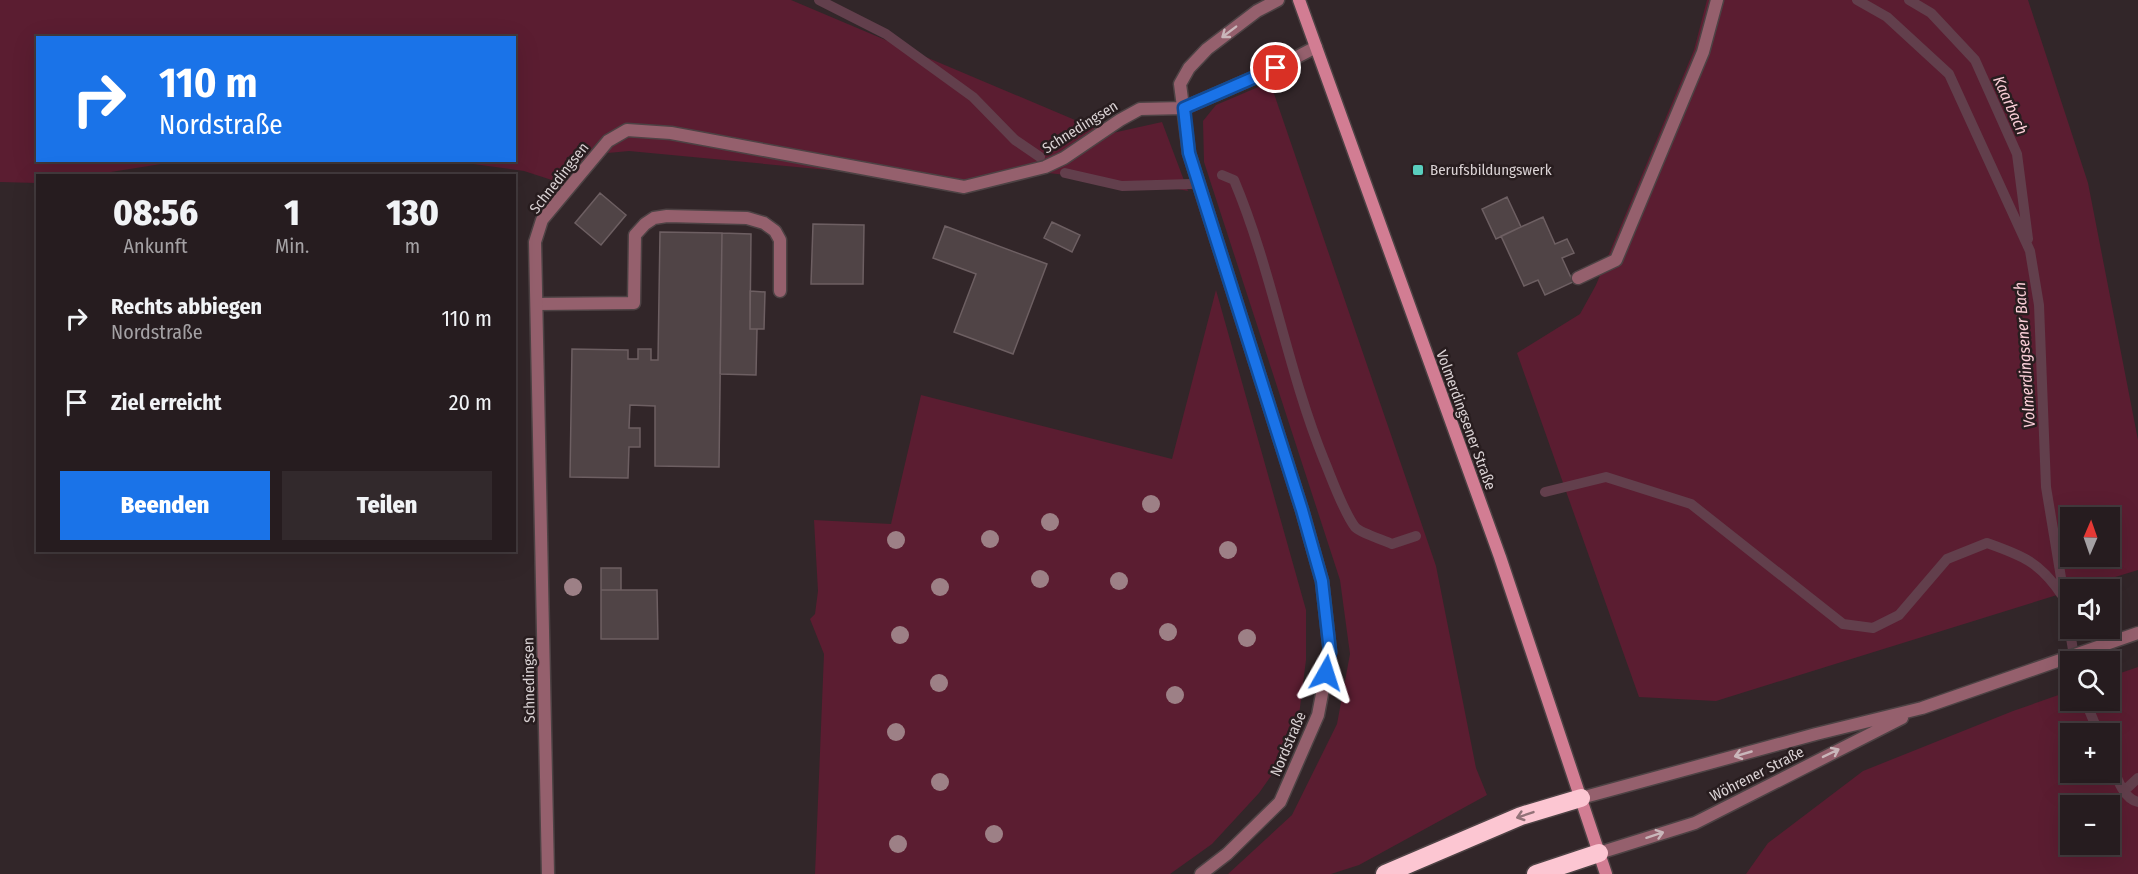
<!DOCTYPE html>
<html lang="de">
<meta charset="utf-8">
<style>
:root{--surface:#261c1f;--page:#32292c;--text:#f1f3f6;--muted:#a4a1a4;--line:#423a3d;--accent:#1a73e8}
body{margin:0;font-family:"Fira Sans Condensed",sans-serif;background:var(--page);color:var(--text);height:100vh;display:flex;flex-direction:column;font-size:22px;white-space:nowrap}
*{box-sizing:border-box;margin:0}
p{font-size:20px;color:var(--muted)}
.icon{flex:none;width:33px;height:33px;fill:none;stroke:currentColor;stroke-width:2;stroke-linecap:round;stroke-linejoin:round}
.map{position:relative;flex:1;overflow:hidden}
.side{position:absolute;left:36px;top:174px;width:480px;height:378px;display:flex;flex-direction:column;background:var(--surface);border-radius:0px;box-shadow:0 6px 24px #0002,0 0 0 2px var(--line)}
.side>*{flex:none}
.top-card{position:absolute;left:36px;top:36px;width:480px;height:126px;border-radius:0px;box-shadow:0 6px 24px #0002,0 0 0 2px var(--line);background:#1a73e8;color:#fff;overflow:hidden}
.needle{width:39px;rotate:2deg}
.tools{position:absolute;left:2060px;top:507px;display:grid;gap:12px}
.tools a{display:grid;place-items:center;width:60px;height:60px;border-radius:0px;background:var(--surface);box-shadow:0 6px 24px #0002,0 0 0 2px var(--line);font-size:30px}
.pin{position:absolute;display:grid;place-items:center;width:51px;height:51px;color:#fff;margin:-26px;border:3px solid #fff;border-radius:50%;box-shadow:0 2px 6px #0007}
.me{position:absolute;width:66px;margin:-33px;rotate:6deg;stroke-linejoin:round;filter:drop-shadow(0 0 4px #0008)}
.turn{display:flex;align-items:center;gap:21px;height:126px;padding:0 24px;font-size:27px}
.turn .icon{width:78px;height:78px;stroke-width:2.5}
.turn b{display:block;font-size:42px;line-height:51px}
.eta{display:flex;justify-content:space-evenly;align-items:center;height:102px;text-align:center}
.eta b{font-size:36px;font-weight:800;line-height:42px}
.cta{display:flex;gap:12px;margin-top:auto;padding:12px 24px}
.cta a{flex:1;height:69px;border-radius:0px;background:var(--accent);color:#fff;font-size:24px;font-weight:800;line-height:69px;text-align:center}
.cta a+a{background:var(--page);color:var(--text)}
ul{padding:0;list-style:none}
li{display:flex;align-items:center;gap:18px;height:84px;padding:0 24px}
li div{flex:1}
li b{display:block;font-size:22px}
li em{font-style:normal}
.map>svg:first-child{display:block}
.green{fill:#5b1d31;fill-rule:evenodd}
.lines{fill:none;stroke-linecap:round;stroke-linejoin:round}
.stream{stroke:#623f4c;stroke-width:10}
.building{fill:#504446;stroke:#6d5f62;stroke-width:1.5}
.service-casing{stroke:#4d4244;stroke-width:15}
.minor-casing{stroke:#4d4244;stroke-width:15}
.secondary-casing{stroke:#4d4244;stroke-width:15}
.motorway-casing{stroke:#4d4244;stroke-width:21}
.service{stroke:#95606d;stroke-width:12}
.minor{stroke:#95606d;stroke-width:12}
.secondary{stroke:#d27d93;stroke-width:12}
.motorway{stroke:#fcc6d2;stroke-width:18}
.tree{fill:#9d8086}
.oneway{stroke:#c9b6ba}
.oneway2{stroke:#927278}
.route-casing{stroke:#114b97;stroke-width:15}
.route{stroke:#1a73e8;stroke-width:10}
.poi-dot{fill:#59cebe;stroke:#281d1f;stroke-width:2}
.labels{text-anchor:middle;stroke-width:5;stroke-linejoin:round;paint-order:stroke}
.street-label{font-size:15px;fill:#dad2d4;stroke:#281d1f}
.poi-label{font-size:15px;fill:#dad2d4;stroke:#281d1f;text-anchor:start}
.water-label{font-size:16px;font-style:italic;fill:#faced7;stroke:#281d1f}
</style>
<div class="map">
<svg width="2138" height="874" viewBox="0 0 2138 874">
<rect width="100%" height="100%" fill="#322629"/>
<path class="green" d="M0,0H791L1108,134L1162,122L1188,191L1157,185L1048,173L966,183L629,151L597,154L571,170L581,181L558,182L524,171L451,161L514,160V38H38V160L180,161L92,175L38,176L37,183L0,182Z
M1707,0H2028L2088,183L2138,440V570L2076,589L2070,590V591L1716,701L1639,697L1517,353L1580,314L1596,285L1694,50ZM2070,518H2109V556H2070Z
M1270,82L1436,566L1476,768L1487,795L1359,865L1331,874H1228L1292,815L1337,724L1350,654L1340,580L1204,162L1203,121L1216,105Z
M1216,290L1306,610V660L1299,715L1278,766L1259,793L1212,844L1170,874H815L824,654L810,619L815,614L818,591L814,520L891,524L921,395L1172,459Z
M2138,667V874H1746L1768,843L1863,771L2013,711L2070,691V700H2109V677ZM2070,734H2109V772H2070ZM2070,806H2109V844H2070Z"/>
<g class="lines">
<path class="stream" d="M819,0L886,34L973,97L1015,140L1040,157
M1857,0L1887,17L1949,74L2030,251L2039,305L2046,487L2075,662
M1909,0L1931,13L1975,60L2017,154L2028,239
M1065,173L1122,186L1191,184
M1222,175L1234,180C1272,270 1287,369 1324,460C1332,479 1343,511 1355,527C1360,533 1384,540 1392,544L1416,536
M1545,492L1606,477L1691,504L1843,624L1873,628L1899,615L1947,559L1987,543C2021,555 2040,562 2061,594
M2085,700L2099,734
M2109,757C2115,771 2121,798 2138,802
M2124,791L2138,778"/>
</g>
<path class="building" d="M600,193L626,215L601,245L575,223Z
M1507,197L1521,227L1496,239L1482,209Z
M1543,217L1555,244L1567,239L1574,253L1562,258L1573,282L1545,295L1538,280L1524,286L1501,236Z
M1052,222L1080,235L1072,252L1044,238Z
M813,224L864,225L863,284H811Z
M945,226L1047,264L1013,354L954,332L976,274L933,258Z
M660,232L722,233L719,467L655,466V406L630,405L629,428H640V447H629L628,478L570,477L572,349L628,350V359H638V349H651V360H658Z
M722,233L751,234L750,329H757L756,375L720,374Z
M750,291L765,292L764,329H750Z
M601,568H621V590H601Z
M601,590H657L658,639H601Z"/>
<g class="lines">
<g class="service-casing">
<path id="service" d="M1578,278L1616,260L1703,52L1717,0
M537,304L634,303L635,235L645,224L654,218L667,216L747,218L764,223L775,231L780,240V291"/>
</g>
<g class="minor-casing">
<path id="minor" d="M1581,798L1816,734L1922,708L2138,633
M1599,853L1695,823L1902,718
M548,874L535,242L542,220L608,141L627,130L671,133L964,187L1045,167L1064,158L1120,120L1140,109L1184,108L1276,68L1316,47
M1201,874L1227,854L1280,802L1318,715L1330,652L1322,581L1302,510L1189,153L1180,84L1189,68L1207,49L1257,11L1278,0"/>
</g>
<g class="secondary-casing">
<path id="secondary" d="M1299,0L1500,557L1606,874"/>
</g>
<g class="motorway-casing">
<path id="motorway" d="M1385,874L1521,816L1581,798
M1536,874L1599,853"/>
</g>
<use href="#service" class="service"/>
<use href="#minor" class="minor"/>
<use href="#secondary" class="secondary"/>
<use href="#motorway" class="motorway"/>
</g>
<g class="tree">
<circle cx="1151" cy="504" r="9"/>
<circle cx="1050" cy="522" r="9"/>
<circle cx="990" cy="539" r="9"/>
<circle cx="896" cy="540" r="9"/>
<circle cx="1228" cy="550" r="9"/>
<circle cx="1040" cy="579" r="9"/>
<circle cx="1119" cy="581" r="9"/>
<circle cx="573" cy="587" r="9"/>
<circle cx="940" cy="587" r="9"/>
<circle cx="1168" cy="632" r="9"/>
<circle cx="900" cy="635" r="9"/>
<circle cx="1247" cy="638" r="9"/>
<circle cx="939" cy="683" r="9"/>
<circle cx="1175" cy="695" r="9"/>
<circle cx="896" cy="732" r="9"/>
<circle cx="940" cy="782" r="9"/>
<circle cx="994" cy="834" r="9"/>
<circle cx="898" cy="844" r="9"/>
</g>
<defs><path id="oneway-shaft" d="M-6 0H5M1.5-3L5.5 0L1.5 3" fill="none" stroke-width="1.6" stroke-linecap="round" stroke-linejoin="round" transform="scale(1.5)"/></defs>
<g class="oneway">
<use href="#oneway-shaft" transform="translate(1229 32) rotate(143)"/>
<use href="#oneway-shaft" transform="translate(1831 753) rotate(-26)"/>
<use href="#oneway-shaft" transform="translate(1743 754) rotate(164)"/>
<use href="#oneway-shaft" transform="translate(1655 835) rotate(-18)"/>
</g>
<use class="oneway2" href="#oneway-shaft" transform="translate(1525 815) rotate(161)"/>
<g class="lines">
<g class="route-casing">
<path id="route" d="M1276,68L1184,108L1189,153L1302,510L1322,581L1330,652L1326,673"/>
</g>
<use href="#route" class="route"/>
</g>
<rect class="poi-dot" x="1412" y="164" width="12" height="12" rx="3"/>
<g class="labels">
<g class="street-label">
<text transform="translate(1080 127) rotate(-32)" y="5">Schnedingsen</text>
<text transform="translate(559 178) rotate(-52)" y="5">Schnedingsen</text>
<text transform="translate(1466 420) rotate(70)" y="5">Volmerdingsener Straße</text>
<text transform="translate(529 680) rotate(-91)" y="5">Schnedingsen</text>
<text transform="translate(1288 744) rotate(-67)" y="5">Nordstraße</text>
<text transform="translate(1757 774) rotate(-27)" y="5">Wöhrener Straße</text>
</g>
<g class="poi-label">
<text x="1430" y="175">Berufsbildungswerk</text>
</g>
<g class="water-label">
<text transform="translate(2011 105) rotate(66)" y="6">Kaarbach</text>
<text transform="translate(2024 355) rotate(-94)" y="6">Volmerdingsener Bach</text>
</g>
</g>
</svg>
<div class="tools">
<a><svg class="needle" viewBox="-14 -14 28 28"><path d="M0-13l5 13h-10z" fill="#e53935"/><path d="M0 13l5-13h-10z" fill="#a4a1a4"/></svg></a>
<a><svg class="icon" aria-label="sound" viewBox="0 0 24 24"><path d="M4 9h4l5-4v14l-5-4H4zM17 9q2 3 0 6"/></svg></a>
<a><svg class="icon" aria-label="search" viewBox="0 0 24 24"><circle cx="10" cy="10" r="6"/><path d="M15 15l6 6"/></svg></a>
<a>+</a>
<a>−</a>
</div>
<div class="pin" style="left:1276px;top:68px;background:#d93025"><svg class="icon" aria-label="arrive" viewBox="0 0 24 24"><path d="M6 21V4h12l-3 4 3 4H6"/></svg></div>
<svg class="me" style="left:1326px;top:673px" viewBox="-20 -20 40 40"><path d="M0-17L14 15 0 8-14 15z" fill="#1a73e8" stroke="#fff" stroke-width="4"/></svg>
<div class="top-card">
<div class="turn"><svg class="icon" aria-label="right" viewBox="0 0 24 24"><path d="M7 20v-9h11M14 6l5 5-5 5"/></svg><div><b>110 m</b>Nordstraße</div></div>
</div>
<section class="side">
<div class="eta">
<div><b>08:56</b><p>Ankunft</p></div>
<div><b>1</b><p>Min.</p></div>
<div><b>130</b><p>m</p></div>
</div>
<ul>
<li><svg class="icon" aria-label="right" viewBox="0 0 24 24"><path d="M7 20v-9h11M14 6l5 5-5 5"/></svg><div><b>Rechts abbiegen</b><p>Nordstraße</p></div><em>110 m</em></li>
<li><svg class="icon" aria-label="arrive" viewBox="0 0 24 24"><path d="M6 21V4h12l-3 4 3 4H6"/></svg><div><b>Ziel erreicht</b></div><em>20 m</em></li>
</ul>
<div class="cta"><a>Beenden</a><a>Teilen</a></div>
</section>
</div>
